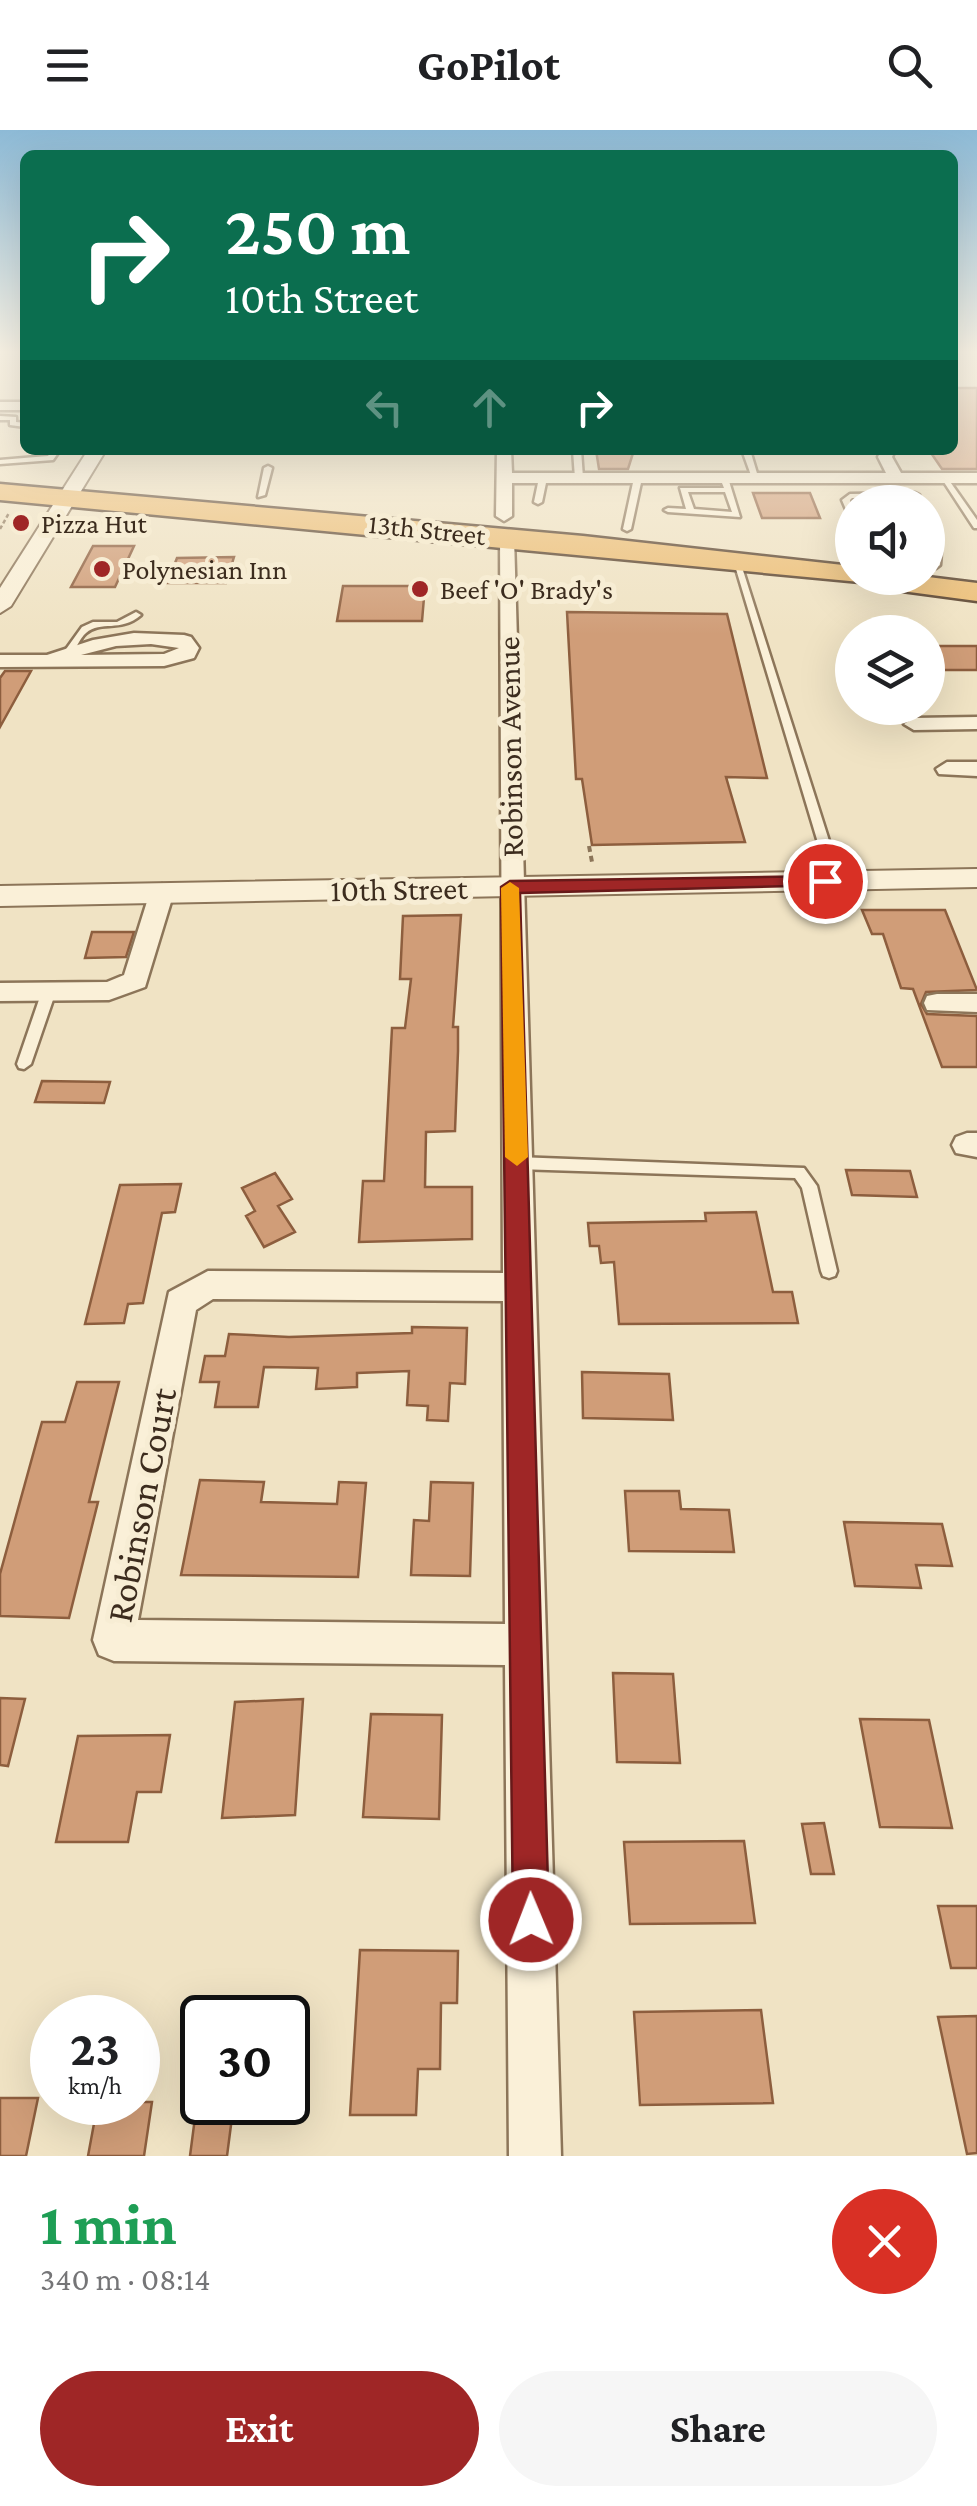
<!DOCTYPE html>
<meta charset="utf-8">
<style>
:root{--surface:#fff;--page:#f6f6f6;--text:#202124;--muted:#757577;--accent:#9f2626}
body{margin:0;font-family:"Crimson Pro",serif;background:var(--page);color:var(--text);height:100vh;display:flex;flex-direction:column;font-size:38px;white-space:nowrap}
*{box-sizing:border-box;margin:0}
p{font-size:32px;color:var(--muted)}
.icon{flex:none;width:55px;height:55px;fill:none;stroke:currentColor;stroke-width:2;stroke-linecap:round;stroke-linejoin:round}
.map{position:relative;height:2026px;overflow:hidden}
.side{display:flex;flex-direction:column;background:var(--surface);flex:1}
.side>*{flex:none}
.banner{position:absolute;left:20px;top:20px;width:938px;height:305px;border-radius:15px;box-shadow:0 10px 40px #0002;background:#0b6e4f;color:#fff;overflow:hidden}
.controls{position:absolute;left:835px;top:355px;display:grid;gap:20px}
.controls a{display:grid;place-items:center;width:110px;height:110px;border-radius:50%;background:var(--surface);box-shadow:0 10px 40px #0002;font-size:50px}
.speed{position:absolute;left:30px;top:1865px;display:flex;gap:20px;font-size:50px;font-weight:700;text-align:center}
.speed>*{display:grid;place-content:center;width:130px;height:130px;border-radius:50%;background:var(--surface);box-shadow:0 10px 40px #0002;line-height:1}
.speed small{font-size:25px;font-weight:400}
.speed .limit{border:5px solid #111;border-radius:15px;background:#fff;color:#111}
.pin{position:absolute;display:grid;place-items:center;width:85px;height:85px;color:#fff;margin:-42px;border:5px solid #fff;border-radius:50%;box-shadow:0 2px 10px #0007}
.me{position:absolute;width:110px;margin:-55px;rotate:359deg;stroke-linejoin:round;filter:drop-shadow(0 0 8px #0008)}
.turn{display:flex;align-items:center;gap:35px;height:210px;padding:0 40px;font-size:45px}
.turn .icon{width:130px;height:130px;stroke-width:2.5}
.turn b{display:block;font-size:70px;line-height:85px}
.lanes{display:flex;align-items:center;height:95px;padding:0 40px;background:#0003;justify-content:center;gap:50px;direction:ltr}
.lanes .off{opacity:.35}
.round{display:grid;place-items:center;flex:none;width:105px;height:105px;border-radius:52px;background:var(--page)}
.head{display:flex;align-items:center;justify-content:space-between;height:170px;padding:0 40px}
h1{font-size:60px;font-weight:700;line-height:75px;color:#1e9e55}
.primary-button{display:flex;gap:20px;margin-top:auto;padding:20px 40px}
.primary-button a{flex:1;height:115px;border-radius:60px;background:var(--accent);color:#fff;font-size:40px;font-weight:700;line-height:115px;text-align:center}
.primary-button a+a{background:var(--page);color:var(--text)}
header{display:flex;justify-content:space-between;align-items:center;height:130px;padding:0 40px;background:var(--surface);font-size:45px;font-weight:700}
.map>svg:first-child{display:block}
.building{fill:#d09d78;stroke:#8d5e3e;stroke-width:2.5}
.lines{fill:none;stroke-linecap:round;stroke-linejoin:round}
.service-casing{stroke:#8c7559;stroke-width:5}
.minor-casing{stroke:#8c7559;stroke-width:5}
.tertiary-casing{stroke:#8c7559;stroke-width:4}
.trunk-casing{stroke:#5a432e;stroke-width:5}
.path-far1{stroke:#8c7559;stroke-width:2.5;stroke-dasharray:4 2.5;stroke-linecap:butt}
.path{stroke:#8c7559;stroke-width:4;stroke-dasharray:6 4;stroke-linecap:butt}
.service{fill:#faf0d8;fill-rule:evenodd}
.minor{fill:#faf0d8;fill-rule:evenodd}
.tertiary{fill:#faf0d8;fill-rule:evenodd}
.trunk{fill:#ecbe76;fill-rule:evenodd}
.route{fill:#9f2626;stroke:#671919;stroke-width:2.5}
.slow{fill:#f59e0b}
.poi-dot{fill:#9f2626;stroke:#f7edd4;stroke-width:4}
.labels{text-anchor:middle;stroke-width:10;stroke-linejoin:round;paint-order:stroke}
.far-poi-label{font-size:28px;fill:#3c2c1e;stroke:#f7edd4;text-anchor:start}
.far-street-label{font-size:28px;fill:#3c2c1e;stroke:#f7edd4}
.street-label{font-size:32px;fill:#3c2c1e;stroke:#f7edd4}
.near-street-label{font-size:38px;fill:#3c2c1e;stroke:#f7edd4}
</style>
<header><svg class="icon" aria-label="menu" viewBox="0 0 24 24"><path d="M4 6h16M4 12h16M4 18h16"/></svg>GoPilot<svg class="icon" aria-label="search" viewBox="0 0 24 24"><circle cx="10" cy="10" r="6"/><path d="M15 15l6 6"/></svg></header>
<div class="map">
<svg width="977" height="2026" viewBox="0 0 977 2026">
<rect width="100%" height="100%" fill="#f0e3c4"/>
<path class="building" d="M952,258H977V339H942L929,320H952Z
M596,320H634L628,339H599Z
M753,363H810L820,388H762Z
M93,416H134L115,457H71Z
M234,427L226,453H167L177,428Z
M343,456H425L422,491H337Z
M567,482L727,484L767,648L726,647L745,712L592,715L582,649H576Z
M933,516H977V540H944Z
M5,541H31L0,597V548Z
M862,780H945L977,860L926,862L921,874L927,884L977,886V937H942L913,859L901,858L883,804H872Z
M461,785L453,897H458V921L455,1001L426,1002L425,1057H472V1109L359,1112L363,1051H384L392,898H405L411,849H400L403,786Z
M92,802H134L126,827L85,828Z
M42,951L110,952L104,973L35,972Z
M846,1040L910,1041L917,1067L852,1065Z
M275,1043L292,1069L278,1076L295,1102L264,1117L246,1086L255,1081L242,1058Z
M181,1054L175,1082L162,1083L143,1173L128,1174L124,1193L85,1194L120,1055Z
M756,1082L773,1162H792L798,1193L619,1194L614,1132L601,1133L599,1116H590L588,1093L706,1091L705,1083Z
M412,1197L467,1198L465,1254L450,1253L448,1291L427,1290L428,1276L407,1275L409,1241L357,1243V1257L316,1259L318,1238L264,1237L258,1277H215L219,1252H200L205,1226H225L229,1204L289,1207L412,1203Z
M582,1242L669,1244L673,1290L583,1288Z
M77,1252H119L89,1372H98L69,1488L0,1486V1444L42,1292H65Z
M200,1350L264,1352L261,1372L337,1374L339,1352L366,1353L358,1447L181,1445Z
M431,1352L473,1353L470,1446L411,1445L414,1390L429,1391Z
M625,1361H679L681,1379L729,1380L734,1422L629,1421Z
M844,1392L942,1394L952,1436L916,1435L921,1458L855,1456Z
M613,1543L673,1544L680,1633L617,1632Z
M0,1568L25,1569L8,1636L0,1635Z
M303,1569L295,1685L222,1688L235,1572Z
M371,1584L442,1585L439,1689L363,1687Z
M860,1589L929,1590L952,1698L880,1697Z
M170,1605L161,1662H137L128,1712H56L78,1606Z
M824,1693L834,1744H811L802,1694Z
M744,1711L755,1793L630,1794L624,1712Z
M938,1776H977V1838H951Z
M360,1820L458,1821L457,1873H441L440,1939H418L416,1985H350Z
M761,1880L773,1973L640,1975L634,1882Z
M977,1886V2023L967,2024L938,1887Z
M0,1968H38L26,2026H0Z
M98,1972H152L144,2026H88Z
M197,1972H234L227,2026H190Z"/>
<g class="lines">
<g class="service-casing">
<path id="service" d="M0,286L16,287V292L25,293V297L10,295V290H0Z
M52,320H60L53,330L0,334V330L48,326Z
M573,320H581L583,348L579,350L575,348Z
M742,320H750L759,350L752,348Z
M268,336L272,338L265,365L258,367L264,338Z
M543,346L547,348L542,372L538,374L534,372L539,348Z
M638,346L642,348L631,399L627,401L623,399L634,348Z
M724,346L728,348L740,387L668,382L664,380L668,378L686,379L680,358H724L720,348ZM688,362H725L732,382L694,379Z
M940,346H946L977,390V398H974Z
M915,363L919,365L918,367L852,368L850,370L852,386L848,384L842,370L850,364Z
M928,386C942,399 942,416 940,435L936,438L932,435L934,410L928,396Z
M733,429L740,431L837,736L829,754L825,755L819,751L825,736Z
M136,482L141,485C120,503 101,490 86,503C80,508 77,517 72,524L64,522L82,497L93,492H117Z
M49,856L56,861L31,934L24,939L19,938L17,934L42,861Z
M517,1027L804,1038L817,1056L837,1141L835,1146L829,1148L823,1146L821,1141L802,1058L795,1048L517,1039L512,1037L509,1033L512,1029Z"/>
</g>
<g class="minor-casing">
<path id="minor" d="M0,272H25V280H0Z
M497,320H511L512,343H886L878,327L881,320H895L892,327L901,343H977V353H512V386L504,391L496,386Z
M500,403L514,407L561,2026H509L505,1535L114,1531L99,1525L93,1510L169,1162L208,1141L503,1143ZM213,1169L503,1171L505,1494L138,1490L196,1180Z
M134,503L184,505L191,507L199,518L194,528L164,536L0,537V525H47L93,510ZM151,514L179,518L164,524L81,525L116,516Z
M977,587V599L914,600L904,594L914,588Z
M947,632H977V646L939,644L936,639Z
M162,754L174,762L145,857L109,870L0,871V853L107,852L124,845L150,762Z
M937,864H977V882L927,880L924,873L927,866Z
M967,1003H977V1027L956,1023L952,1015L956,1007Z"/>
</g>
<g class="tertiary-casing">
<path id="tertiary" d="M88,320H106L11,476L0,483V458Z
M977,739V757L0,776V756Z"/>
</g>
<g class="trunk-casing">
<path id="trunk" d="M0,354L583,406L852,436V448L928,447L977,453V471L872,457L860,452L0,370Z"/>
</g>
<path class="path-far1" d="M0,399L9,383"/>
<path class="path" d="M589,716L592,732"/>
<use href="#service" class="service"/>
<use href="#minor" class="minor"/>
<use href="#tertiary" class="tertiary"/>
<use href="#trunk" class="trunk"/>
</g>
<linearGradient id="sky" x2="0" y2="1"><stop stop-color="#8dbad6"/><stop offset="0.44" stop-color="#f8f2e4"/><stop offset="1" stop-color="#f8f2e4" stop-opacity="0"/></linearGradient>
<rect width="977" height="504" fill="url(#sky)"/>
<path class="route" d="M825,746L832,747V755L520,763L549,1790L543,1803L531,1808L518,1803L513,1790L501,757L510,751Z"/>
<path class="slow" d="M510,752L519,758L528,1027L517,1036L505,1027L501,758Z"/>
<g class="poi-dot">
<circle cx="21" cy="393" r="10"/>
<circle cx="102" cy="439" r="10"/>
<circle cx="420" cy="459" r="10"/>
</g>
<g class="labels">
<g class="far-poi-label">
<text x="41" y="403">Pizza Hut</text>
<text x="122" y="449">Polynesian Inn</text>
<text x="440" y="469">Beef 'O' Brady's</text>
</g>
<g class="far-street-label">
<text transform="translate(427 399) rotate(6)" y="10">13th Street</text>
</g>
<g class="street-label">
<text transform="translate(510 617) rotate(-91)" y="11">Robinson Avenue</text>
<text transform="translate(399 759) rotate(-1)" y="11">10th Street</text>
</g>
<g class="near-street-label">
<text transform="translate(141 1375) rotate(-79)" y="13">Robinson Court</text>
</g>
</g>
</svg>
<div class="controls">
<a><svg class="icon" aria-label="sound" viewBox="0 0 24 24"><path d="M4 9h4l5-4v14l-5-4H4zM17 9q2 3 0 6"/></svg></a>
<a><svg class="icon" aria-label="layers" viewBox="0 0 24 24"><path d="M12 4l9 5-9 5-9-5zM3 14l9 5 9-5"/></svg></a>
</div>
<div class="speed"><div>23<small>km/h</small></div><div class="limit">30</div></div>
<div class="pin" style="left:825px;top:751px;background:#d93025"><svg class="icon" aria-label="arrive" viewBox="0 0 24 24"><path d="M6 21V4h12l-3 4 3 4H6"/></svg></div>
<svg class="me" style="left:531px;top:1790px" viewBox="-20 -20 40 40"><circle r="17" fill="#9f2626" stroke="#fff" stroke-width="3"/><path d="M0-11L8 9 0 5-8 9z" fill="#fff"/></svg>
<div class="banner">
<div class="turn"><svg class="icon" aria-label="right" viewBox="0 0 24 24"><path d="M7 20v-9h11M14 6l5 5-5 5"/></svg><div><b>250 m</b>10th Street</div></div>
<div class="lanes"><svg class="icon off" aria-label="left" viewBox="0 0 24 24"><path d="M17 20v-9H6M10 6l-5 5 5 5"/></svg><svg class="icon off" aria-label="ahead" viewBox="0 0 24 24"><path d="M12 20V5M6 11l6-6 6 6"/></svg><svg class="icon" aria-label="right" viewBox="0 0 24 24"><path d="M7 20v-9h11M14 6l5 5-5 5"/></svg></div>
</div>
</div>
<section class="side">
<div class="head"><div><h1>1 min</h1><p>340 m · 08:14</p></div><a class="round" style="background:#d93025;color:#fff"><svg class="icon" aria-label="close" viewBox="0 0 24 24"><path d="M6 6l12 12M18 6L6 18"/></svg></a></div>
<div class="primary-button"><a>Exit</a><a>Share</a></div>
</section>
